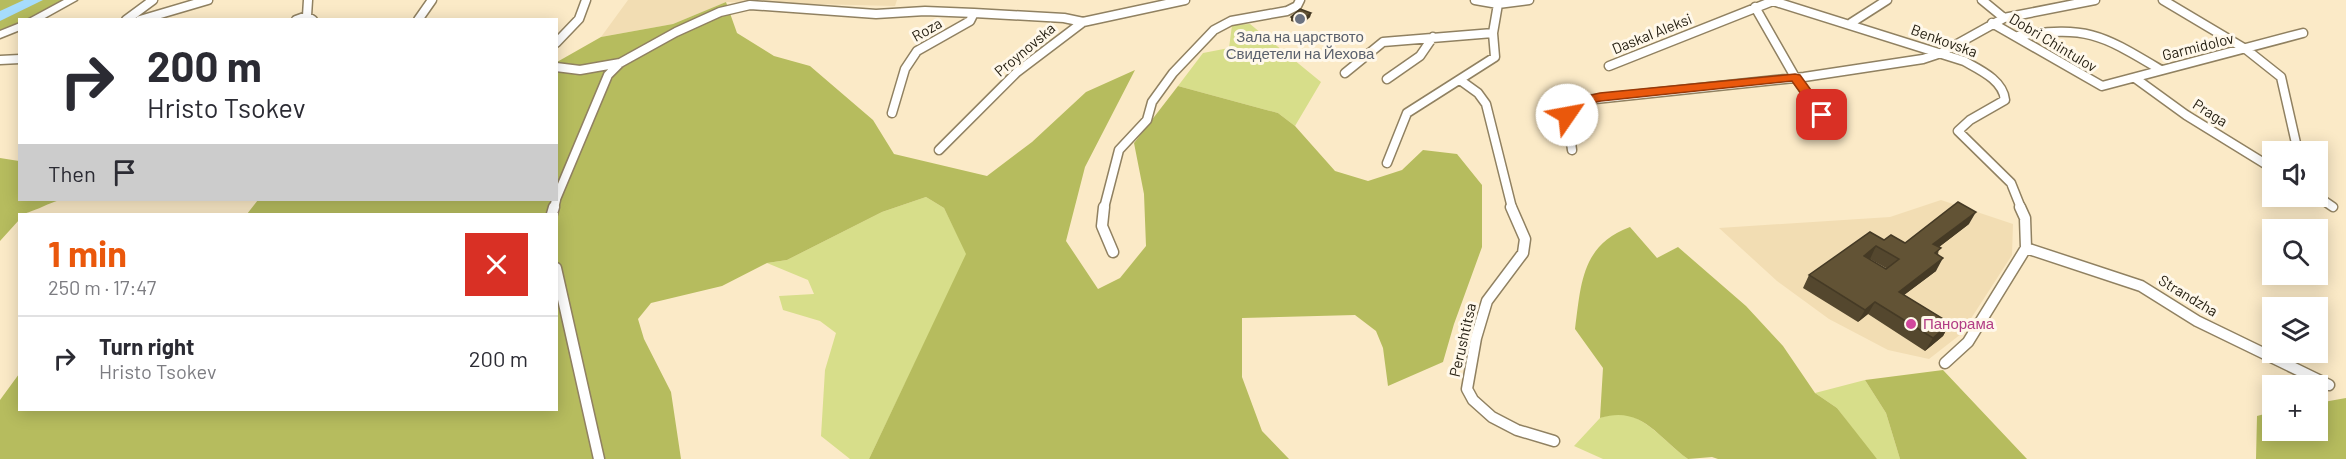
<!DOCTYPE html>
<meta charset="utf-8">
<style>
:root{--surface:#fff;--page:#f7f7f7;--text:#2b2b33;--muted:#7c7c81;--line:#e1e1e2;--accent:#ea580c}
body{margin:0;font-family:Barlow,sans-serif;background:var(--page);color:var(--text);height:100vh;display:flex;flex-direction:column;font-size:22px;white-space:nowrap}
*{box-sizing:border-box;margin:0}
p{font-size:20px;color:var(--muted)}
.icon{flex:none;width:33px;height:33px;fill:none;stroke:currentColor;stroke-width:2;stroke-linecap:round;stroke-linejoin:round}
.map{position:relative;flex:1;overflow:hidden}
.drawer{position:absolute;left:18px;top:213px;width:540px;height:198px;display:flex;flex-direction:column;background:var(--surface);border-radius:0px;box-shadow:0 3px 15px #0003}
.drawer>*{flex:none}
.guide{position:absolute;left:18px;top:18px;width:540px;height:183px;border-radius:0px;box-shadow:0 3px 15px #0003;background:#fff;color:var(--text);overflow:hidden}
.fabs{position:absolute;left:2262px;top:141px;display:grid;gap:12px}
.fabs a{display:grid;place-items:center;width:66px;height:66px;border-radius:0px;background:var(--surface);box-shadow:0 3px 15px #0003;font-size:30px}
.pin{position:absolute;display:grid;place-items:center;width:51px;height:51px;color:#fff;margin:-26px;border-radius:12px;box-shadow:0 3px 9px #0006}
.me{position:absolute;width:66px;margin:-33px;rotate:57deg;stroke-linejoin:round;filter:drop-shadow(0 0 4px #0008)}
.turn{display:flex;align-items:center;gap:21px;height:126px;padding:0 30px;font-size:27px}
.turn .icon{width:78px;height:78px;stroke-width:2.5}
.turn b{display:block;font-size:42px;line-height:51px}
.then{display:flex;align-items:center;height:57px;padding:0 30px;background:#0003;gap:12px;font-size:22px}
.round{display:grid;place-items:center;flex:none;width:63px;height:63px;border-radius:0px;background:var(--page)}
.head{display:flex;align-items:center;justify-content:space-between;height:102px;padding:0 30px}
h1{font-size:36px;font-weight:700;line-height:45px;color:var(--accent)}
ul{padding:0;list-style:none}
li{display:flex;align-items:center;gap:18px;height:84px;padding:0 30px;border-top:2px solid var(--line)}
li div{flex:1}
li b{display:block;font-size:22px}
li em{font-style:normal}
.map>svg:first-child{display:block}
.built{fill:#f2ddb3}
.green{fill:#d7de8a}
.forest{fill:#b6bc5e}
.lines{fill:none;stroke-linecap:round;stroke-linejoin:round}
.river{fill:#a6dcfc;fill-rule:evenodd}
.minor-far1-casing{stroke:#908161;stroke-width:11}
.minor-casing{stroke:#908161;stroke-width:13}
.major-casing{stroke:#908161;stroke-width:3}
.minor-far1{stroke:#fff;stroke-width:8}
.minor{stroke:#fff;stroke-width:10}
.major{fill:#fff;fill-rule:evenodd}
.wall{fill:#54472e;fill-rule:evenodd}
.shaded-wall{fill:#453a25}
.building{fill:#625335;stroke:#453a25;stroke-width:1.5;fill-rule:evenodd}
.route{fill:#ea580c;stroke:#983908;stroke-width:1.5}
.worship-dot{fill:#6b7280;stroke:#fff8ea;stroke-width:2}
.hotel-dot{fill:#d1479c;stroke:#fff8ea;stroke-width:2}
.labels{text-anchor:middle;stroke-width:6;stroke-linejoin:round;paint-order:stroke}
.street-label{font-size:15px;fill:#262013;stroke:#fff8ea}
.worship-label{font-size:15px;fill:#5b616d;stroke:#fff8ea}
.hotel-label{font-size:15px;fill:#b23c85;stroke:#fff8ea;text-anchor:start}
</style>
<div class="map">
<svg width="2346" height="459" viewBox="0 0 2346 459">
<rect width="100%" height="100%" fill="#fbeac7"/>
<path class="built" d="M628,0H897L895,6L726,2L673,24L601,37Z
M1941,200L2013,224L2012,255L1961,334L1929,359L1888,350L1829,319L1777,281L1719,228L1890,217Z"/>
<path class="green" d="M1250,24L1321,82L1295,126L1278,113L1178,86L1203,53L1229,48L1232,25Z
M926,197L944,208L967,254L869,459H850L821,436L825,370L836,333L820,321L783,310L779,296L814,294L808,280L767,263L787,260L882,212Z
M1865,380L1886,413L1900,459H1877L1873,456L1837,408L1815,393Z
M1615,413C1646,414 1665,443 1688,459H1603L1574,446L1600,418Z"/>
<path class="forest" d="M0,0H71L32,19L20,20L19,26L0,35Z
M726,2L737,33L774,56L810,66L873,120L894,154L987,176L1032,142L1086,92L1135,70L1085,167L1066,241L1098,289L1120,278L1146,246L1144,194L1134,143L1178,86L1278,113L1295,126L1335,171L1368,181L1402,170L1423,150L1457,154L1482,185V247L1454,324L1443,362L1388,386L1383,348L1376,331L1355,315L1242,318V377L1262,431L1289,459H869L966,254L944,208L926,197L882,212L787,260L767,263L722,286L651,303L638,319L644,339L671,392L681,459H0V400L19,374L20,410H556V214H247L258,200H556L557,62L601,37L673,24Z
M0,158L19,161L20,200H60C48,203 30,214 20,214L19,220L0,241Z
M1630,227L1657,258L1678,247L1746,306L1783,346L1815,393L1837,408L1877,459H1718L1712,457L1688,459C1657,437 1642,405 1600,418L1603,368L1575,329C1581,285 1581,245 1630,227Z
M1943,370L2027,459H1900L1886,413L1865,380Z
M2346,398V459H2256L2257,416L2272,412V430H2318V403Z"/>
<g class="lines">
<path class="river" d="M24,0H43L0,21V11Z"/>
<g class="minor-far1-casing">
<path id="minor-far1" d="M1475,0L1498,4L1529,0
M1982,0L2004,18
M2163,0L2247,50L2281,77L2298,152
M1755,7L1795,77L1836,134
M307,16L308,0
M126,20L153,0
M140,20L208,0
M296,20L307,16L313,20
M418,20L432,0
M1851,23L1887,0
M1992,23L2102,86L2303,33
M2018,36C2088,25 2102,35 2161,70
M556,43L579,19L586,0
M0,60L20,59
M1609,66L1773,1L1964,61C1980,70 2003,80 2005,100L1970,120L1958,131L2011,183L2021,208
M556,67L580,70L620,63
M1345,73L1383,42L1493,33
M2135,78L2186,115L2272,168
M1387,79L1420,56L1433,37
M1460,80L1478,93L1486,104L1512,208
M892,113L905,69L917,51L970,21L974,13L1064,18L1083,22
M939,150L1017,72L1083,22L1185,0
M1572,150L1567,113L1573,105L1586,100L1804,77L1923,59L1941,53L2004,18L2095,0
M1387,163L1407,113L1495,57L1493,33L1498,4
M2317,196L2333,207
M556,199L608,75L620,63L676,32L720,12L750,5L876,14L925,11L974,13
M554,208L556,200
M1104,208L1119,150L1147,120L1152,102L1173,73L1214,30L1231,21L1287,11L1297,6L1300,0"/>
</g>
<g class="minor-casing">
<path id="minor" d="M1104,207L1102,226L1113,252
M1511,207L1525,239L1523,253L1487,301L1476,338L1467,389L1473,400L1492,417L1517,430L1554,441
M552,214L554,207
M2026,248L2141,286L2197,321L2329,385
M556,268L599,459
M1945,363L1968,342L2026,248L2025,218L2020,207"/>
</g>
<g class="major-casing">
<path id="major" d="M64,0H77L41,20H27Z
M20,23V30L0,38V31Z"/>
</g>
<use href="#minor-far1" class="minor-far1"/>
<use href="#minor" class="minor"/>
<use href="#major" class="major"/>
</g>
<path class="wall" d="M1311,13L1310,17L1301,25L1291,21V17Z
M1969,224L1939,247L1936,271L1904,295L1950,323L1943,336L1925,351L1868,314L1858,322L1803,288L1809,275L1884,240L1905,243ZM1869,259H1870L1886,268V269Z"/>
<path class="shaded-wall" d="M1311,13L1310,17L1301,25V21Z
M1976,212L1969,224L1926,257L1933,244Z
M1876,246L1870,259L1858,268L1864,256Z
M1943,258L1936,271L1892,304L1899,292Z
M1875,302L1868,314L1858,322L1865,310Z
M1950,323L1943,336L1925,351L1933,338Z"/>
<path class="building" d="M1300,9L1311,13L1301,21L1291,17Z
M1958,202L1976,212L1933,244L1941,248L1935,253L1943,258L1899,292L1950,323L1933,338L1875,302L1865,310L1809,275L1870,232L1884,240L1891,235L1905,243ZM1876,246L1899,259L1886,269L1864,256Z"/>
<path class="route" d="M1795,74L1800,75L1827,112V118H1818L1792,81L1601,101C1588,104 1578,105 1572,118H1563L1561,115C1566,98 1585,97 1600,93Z"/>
<circle class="worship-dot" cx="1300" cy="19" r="6"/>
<circle class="hotel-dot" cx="1911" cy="324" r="6"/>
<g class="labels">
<g class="street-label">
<text transform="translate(927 30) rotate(-30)" y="5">Roza</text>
<text transform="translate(1652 34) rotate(-22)" y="5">Daskal Aleksi</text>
<text transform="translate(1944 41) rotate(20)" y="5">Benkovska</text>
<text transform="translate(2053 43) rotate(31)" y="5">Dobri Chintulov</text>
<text transform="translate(2198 47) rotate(-14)" y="5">Garmidolov</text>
<text transform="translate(1025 50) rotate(-40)" y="5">Proynovska</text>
<text transform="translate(2210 113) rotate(32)" y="5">Praga</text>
<text transform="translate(2188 296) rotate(31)" y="5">Strandzha</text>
<text transform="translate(1463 340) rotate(-77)" y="5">Perushtitsa</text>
</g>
<g class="worship-label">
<text x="1300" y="42">Зала на царството<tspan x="1300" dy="17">Свидетели на Йехова</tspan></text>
</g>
<g class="hotel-label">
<text x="1923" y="329">Панорама</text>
</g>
</g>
</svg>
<div class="fabs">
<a><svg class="icon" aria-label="sound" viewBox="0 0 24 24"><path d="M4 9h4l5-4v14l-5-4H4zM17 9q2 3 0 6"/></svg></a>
<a><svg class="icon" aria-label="search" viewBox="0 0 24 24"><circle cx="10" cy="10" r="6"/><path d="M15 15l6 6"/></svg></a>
<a><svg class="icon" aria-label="layers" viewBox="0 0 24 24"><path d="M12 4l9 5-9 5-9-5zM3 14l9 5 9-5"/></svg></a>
<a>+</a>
</div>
<div class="pin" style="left:1822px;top:115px;background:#d93025"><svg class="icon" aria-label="arrive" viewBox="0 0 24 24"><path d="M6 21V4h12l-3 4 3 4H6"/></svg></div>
<svg class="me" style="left:1567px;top:115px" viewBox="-20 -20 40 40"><circle r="19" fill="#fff"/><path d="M0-13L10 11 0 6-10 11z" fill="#ea580c"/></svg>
<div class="guide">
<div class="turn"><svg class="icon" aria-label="right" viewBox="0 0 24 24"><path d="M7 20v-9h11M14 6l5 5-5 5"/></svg><div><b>200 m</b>Hristo Tsokev</div></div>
<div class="then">Then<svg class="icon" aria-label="arrive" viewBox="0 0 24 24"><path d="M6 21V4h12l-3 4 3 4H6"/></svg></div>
</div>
<section class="drawer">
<div class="head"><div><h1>1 min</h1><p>250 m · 17:47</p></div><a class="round" style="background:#d93025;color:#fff"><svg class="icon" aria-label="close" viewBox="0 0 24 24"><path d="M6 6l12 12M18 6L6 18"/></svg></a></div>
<ul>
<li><svg class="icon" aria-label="right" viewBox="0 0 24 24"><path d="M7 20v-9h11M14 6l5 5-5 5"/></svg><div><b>Turn right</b><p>Hristo Tsokev</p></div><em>200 m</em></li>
</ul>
</section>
</div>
